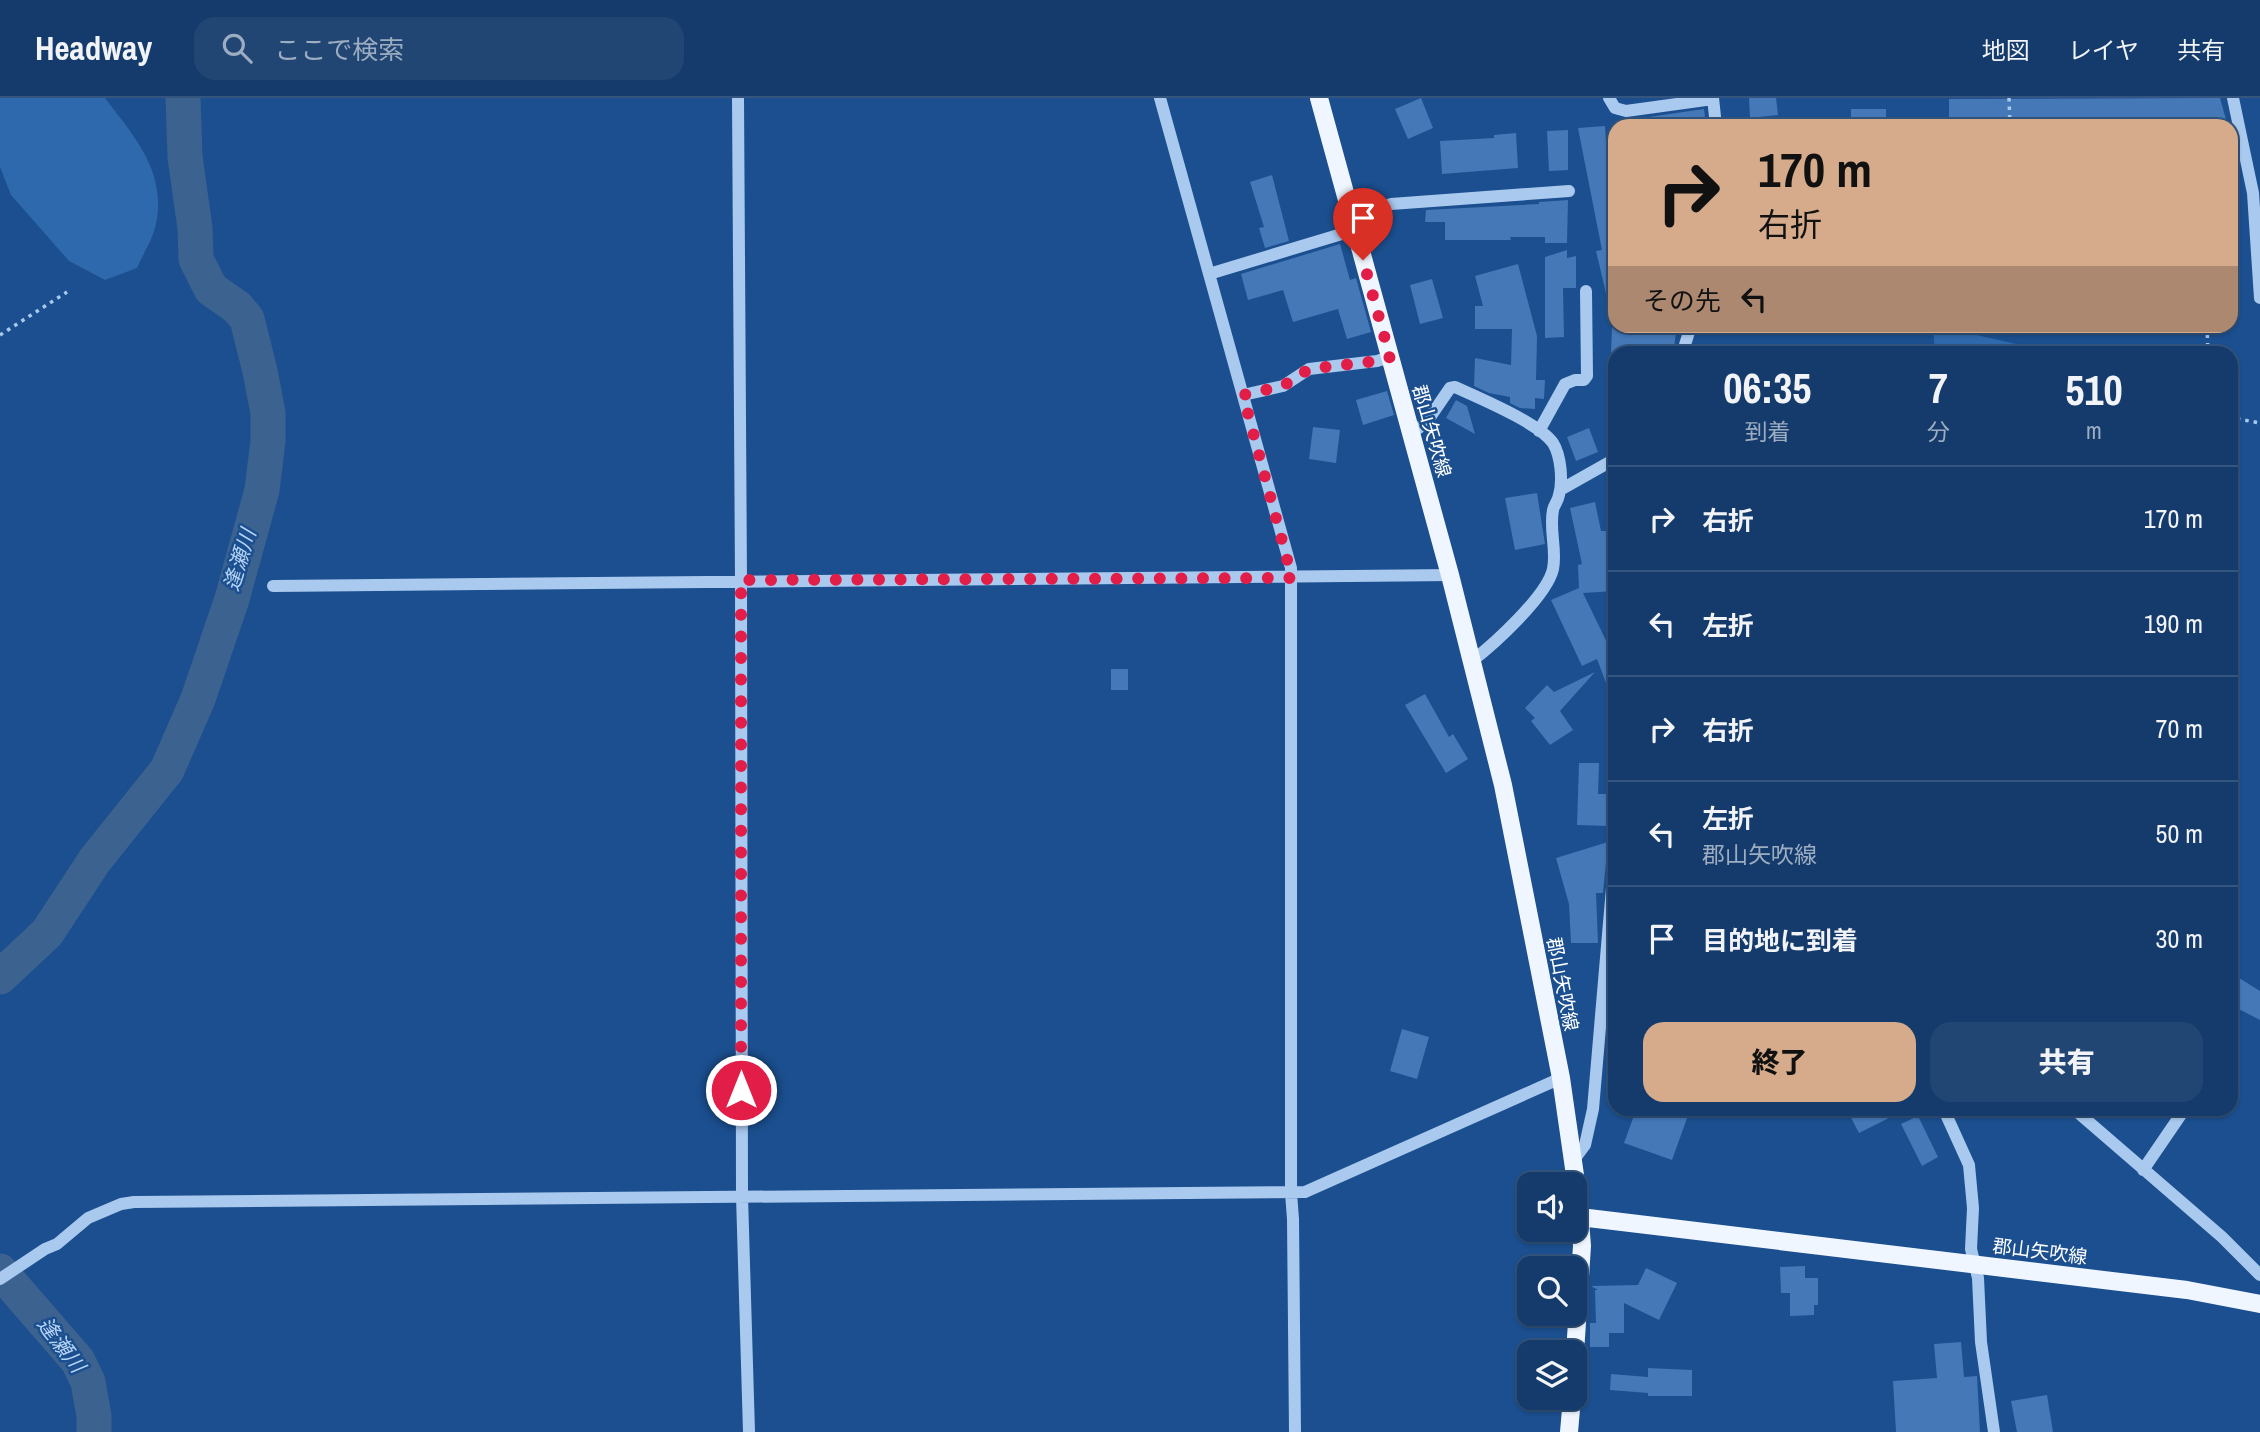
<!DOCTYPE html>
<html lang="ja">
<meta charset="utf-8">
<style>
:root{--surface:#143b6b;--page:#214673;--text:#f1f3f6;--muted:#9dadc1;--line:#33557e;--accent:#d6ab8b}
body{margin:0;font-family:"Archivo Narrow","Noto Sans JP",sans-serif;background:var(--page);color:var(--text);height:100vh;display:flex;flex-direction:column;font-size:26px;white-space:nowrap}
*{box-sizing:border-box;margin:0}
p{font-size:23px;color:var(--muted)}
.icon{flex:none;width:38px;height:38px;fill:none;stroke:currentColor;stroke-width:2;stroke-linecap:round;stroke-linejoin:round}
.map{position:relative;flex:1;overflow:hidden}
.details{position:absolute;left:1608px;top:248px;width:630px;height:770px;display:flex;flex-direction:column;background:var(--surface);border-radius:21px;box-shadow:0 2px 5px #0004,0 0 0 2px var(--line)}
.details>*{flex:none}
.banner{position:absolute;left:1608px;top:21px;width:630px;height:214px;border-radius:21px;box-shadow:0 2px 5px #0004,0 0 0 2px var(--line);background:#d6ab8b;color:#111;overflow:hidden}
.fabs{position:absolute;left:1517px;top:1074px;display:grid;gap:14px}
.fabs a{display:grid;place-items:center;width:70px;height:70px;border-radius:14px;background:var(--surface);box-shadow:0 2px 5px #0004,0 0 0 2px var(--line);font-size:35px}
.pin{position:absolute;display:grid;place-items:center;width:60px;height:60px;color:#fff;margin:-72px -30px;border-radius:50% 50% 50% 0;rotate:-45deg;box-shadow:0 0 7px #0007}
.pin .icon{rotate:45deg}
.me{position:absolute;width:77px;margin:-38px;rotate:0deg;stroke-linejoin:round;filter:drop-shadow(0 0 5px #0008)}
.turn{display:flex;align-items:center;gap:24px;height:147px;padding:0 35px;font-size:32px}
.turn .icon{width:91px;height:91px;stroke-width:2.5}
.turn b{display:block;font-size:49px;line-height:60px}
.then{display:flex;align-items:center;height:66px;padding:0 35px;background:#0003;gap:14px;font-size:26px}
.eta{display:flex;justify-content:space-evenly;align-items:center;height:119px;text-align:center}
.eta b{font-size:42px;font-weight:800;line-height:49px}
.primary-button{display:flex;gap:14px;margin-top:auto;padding:14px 35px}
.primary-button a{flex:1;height:80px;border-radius:21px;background:var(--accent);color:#111;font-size:28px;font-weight:800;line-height:80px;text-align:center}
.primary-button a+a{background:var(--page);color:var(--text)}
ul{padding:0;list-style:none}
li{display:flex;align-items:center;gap:21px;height:105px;padding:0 35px;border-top:2px solid var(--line)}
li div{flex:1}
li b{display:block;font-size:26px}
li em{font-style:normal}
header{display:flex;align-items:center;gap:42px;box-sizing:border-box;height:98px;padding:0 35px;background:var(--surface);border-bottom:2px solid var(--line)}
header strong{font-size:33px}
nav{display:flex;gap:38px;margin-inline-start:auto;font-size:24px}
.search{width:490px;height:63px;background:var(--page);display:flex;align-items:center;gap:18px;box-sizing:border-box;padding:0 24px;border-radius:21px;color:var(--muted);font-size:26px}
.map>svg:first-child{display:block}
.green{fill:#2e69ad}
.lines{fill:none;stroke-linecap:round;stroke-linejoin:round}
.river{stroke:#3c6290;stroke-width:35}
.building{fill:#4478b7}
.path{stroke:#a9c9ee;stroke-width:3.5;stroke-dasharray:3.5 5;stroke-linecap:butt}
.minor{stroke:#a9c9ee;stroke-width:12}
.major{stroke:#f0f6ff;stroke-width:18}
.route{stroke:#e11d48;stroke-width:12;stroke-dasharray:0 21.6}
.labels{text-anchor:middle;stroke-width:5;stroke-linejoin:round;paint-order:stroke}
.street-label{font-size:19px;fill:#fff;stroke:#1b4f8f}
.water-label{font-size:21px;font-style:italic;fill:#b5d3f5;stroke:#1b4f8f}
</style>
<header>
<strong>Headway</strong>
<div class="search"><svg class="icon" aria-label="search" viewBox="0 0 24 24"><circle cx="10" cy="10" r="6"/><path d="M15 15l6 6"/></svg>ここで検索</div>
<nav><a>地図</a><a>レイヤ</a><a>共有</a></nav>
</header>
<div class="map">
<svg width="2260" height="1334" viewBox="0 0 2260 1334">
<rect width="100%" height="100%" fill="#1b4f8f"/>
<path class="green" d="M0,0H105C134,38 167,74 156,126C153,141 143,156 137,170L105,182L69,163L11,97L0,69Z
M1933,228H1937L2056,255H1935Z"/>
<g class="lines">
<path class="river" d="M0,879L47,835L95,762L167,672L198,601L232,501L262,392L268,343V315L260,273L247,221L237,209L211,191L196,161L195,130L185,59L183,0
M0,1173L78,1263L88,1284L94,1318V1334"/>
</g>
<path class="building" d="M1421,0L1433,30L1408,41L1395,11Z
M1749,0H1776L1778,17L1750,20Z
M2220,0L2227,25L2218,28H2211L2210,23L2192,28H1949V1Z
M1704,11L1706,28H1628V22Z
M1851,11H1886V28H1851Z
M1605,28L1609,92L1615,91V207L1609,208L1596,153L1602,152L1578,30Z
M1568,32V72L1549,73L1547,33Z
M1516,35L1518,70L1442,76L1440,43L1494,40V37Z
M1272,77L1289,143L1265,150L1259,130L1264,129L1250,84Z
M1568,102L1567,145H1545V139H1510L1511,142H1445V124H1425L1426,112L1539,106V104Z
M1340,146L1350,182L1356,180L1371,234L1347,241L1338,211L1293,224L1283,192L1248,202L1241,176Z
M1567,152V160L1576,158V190H1563L1564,239L1545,240V159Z
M1518,166L1537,238L1536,282H1545L1544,301L1535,300V311L1520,310L1510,305V299L1489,295L1474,288L1475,260L1511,267L1512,231H1475V208H1483L1475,178Z
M1432,181L1443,220L1420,226L1410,187Z
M1612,228H1677L1673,256L1636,254V256H1611Z
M1387,293L1394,317L1363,327L1356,302Z
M1456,302L1467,308L1475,336L1446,320Z
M1313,329L1340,332L1336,365L1309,361Z
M1589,330L1598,354L1576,363L1567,339Z
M1537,395L1545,446L1515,452L1505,400Z
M1595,404L1601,433H1615V493L1583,495L1615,561L1614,606L1597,561L1582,568L1551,502L1579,490L1578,467L1582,466L1570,410Z
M1111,571H1128V592H1111Z
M1595,574L1560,613L1573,632L1550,647L1531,623L1535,620L1525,610L1547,587L1554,594Z
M1425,596L1449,639L1453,636L1468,661L1446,675L1405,607Z
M1579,665H1599L1598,696H1611L1610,728L1577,727Z
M1608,744L1603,795H1596L1598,845H1571L1569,806L1556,760Z
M2231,875L2260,893V922L2231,907Z
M1402,931L1429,939L1417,981L1390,973Z
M1636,1012H1690L1672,1062L1624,1045Z
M1847,1012H1905L1859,1035Z
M1918,1018L1938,1059L1922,1068L1901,1026Z
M1805,1168V1180H1818V1207H1814V1217L1790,1218V1195H1781L1780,1169Z
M1646,1170L1677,1185L1659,1222L1624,1205V1235H1609V1249H1590V1225H1596L1595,1192H1598L1591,1188L1638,1187Z
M1961,1244L1964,1279L1977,1278L1980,1334H1896L1893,1283L1937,1280L1934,1246Z
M1648,1270L1692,1272V1298H1648V1295L1610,1292L1611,1276L1648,1279Z
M2047,1297L2053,1334H2017L2011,1303Z"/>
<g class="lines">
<path class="path" d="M2009,0L2010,28
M2207,228L2208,256
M0,237L67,194
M2231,314L2239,321L2260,325"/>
<path class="minor" d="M738,0L741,482L742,1098L749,1334
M1160,0L1291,470V1095L1293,1121L1295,1334
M1609,0L1615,10L1626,13L1713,1
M1713,0L1716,28
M2233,0L2253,95L2260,200
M1209,176L1355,132L1376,113L1391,106L1569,93
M1682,256L1691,228
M1243,297L1283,288L1309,271L1377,263L1390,259
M1539,333L1565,286L1575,282H1584L1587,278L1586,193
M1411,335L1426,325L1450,290L1455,289C1479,300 1539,325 1553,345C1561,358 1563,383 1559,397C1558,403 1554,407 1553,412C1549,432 1557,452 1553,471C1547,498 1494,546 1472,563
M1560,392L1615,361
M273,488C666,483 1058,481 1450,477
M1944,1012L1969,1067L1973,1110L1971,1151L1978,1180L1981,1244L1994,1334
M2075,1012L2222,1139L2260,1177
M1573,1063L1585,1047L1593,1011L1615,755
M2143,1072L2184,1012
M0,1181L45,1151L57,1146L88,1120L121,1106L134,1104L1305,1094L1561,980"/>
<path class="major" d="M1319,0L1450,477L1503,687L1561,980L1578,1098L1582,1148L1575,1255
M1580,1119L2187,1192L2260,1206
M1569,1334L1572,1300"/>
</g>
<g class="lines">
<path class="route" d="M741,992V482L1292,480L1243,297L1283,288L1309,271L1377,263L1390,259L1363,162"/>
</g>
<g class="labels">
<g class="street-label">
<text transform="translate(1432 333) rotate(74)" y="7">郡山矢吹線</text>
<text transform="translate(1563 886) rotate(79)" y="7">郡山矢吹線</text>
<text transform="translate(2040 1153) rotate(7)" y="7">郡山矢吹線</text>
</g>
<g class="water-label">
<text transform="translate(240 462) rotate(-73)" y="7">逢瀬川</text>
<text transform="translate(61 1247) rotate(53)" y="7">逢瀬川</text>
</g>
</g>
</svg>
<div class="fabs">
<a><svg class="icon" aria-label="sound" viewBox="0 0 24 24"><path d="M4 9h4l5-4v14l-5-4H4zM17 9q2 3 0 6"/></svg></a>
<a><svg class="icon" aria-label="search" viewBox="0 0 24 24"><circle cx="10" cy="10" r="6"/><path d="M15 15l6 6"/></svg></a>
<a><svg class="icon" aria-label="layers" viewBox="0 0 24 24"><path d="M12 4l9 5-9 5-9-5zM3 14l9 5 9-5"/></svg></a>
</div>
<div class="pin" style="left:1363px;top:162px;background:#d93025"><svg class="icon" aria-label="arrive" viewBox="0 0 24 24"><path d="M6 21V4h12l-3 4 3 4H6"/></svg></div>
<svg class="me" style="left:741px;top:992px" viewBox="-20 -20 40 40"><circle r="17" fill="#e11d48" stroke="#fff" stroke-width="3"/><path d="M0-11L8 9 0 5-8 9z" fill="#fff"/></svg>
<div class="banner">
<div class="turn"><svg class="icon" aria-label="right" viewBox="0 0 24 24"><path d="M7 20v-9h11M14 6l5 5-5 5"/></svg><div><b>170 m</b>右折</div></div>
<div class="then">その先<svg class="icon" aria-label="left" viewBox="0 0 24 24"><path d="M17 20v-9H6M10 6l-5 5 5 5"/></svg></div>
</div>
<section class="details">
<div class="eta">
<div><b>06:35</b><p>到着</p></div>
<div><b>7</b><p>分</p></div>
<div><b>510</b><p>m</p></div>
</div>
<ul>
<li><svg class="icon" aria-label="right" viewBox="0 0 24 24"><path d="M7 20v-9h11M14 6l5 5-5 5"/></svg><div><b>右折</b></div><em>170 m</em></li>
<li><svg class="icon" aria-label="left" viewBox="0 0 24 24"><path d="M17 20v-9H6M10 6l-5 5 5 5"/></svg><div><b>左折</b></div><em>190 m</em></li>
<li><svg class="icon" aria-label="right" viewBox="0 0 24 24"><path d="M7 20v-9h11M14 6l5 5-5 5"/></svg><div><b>右折</b></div><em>70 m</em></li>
<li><svg class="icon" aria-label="left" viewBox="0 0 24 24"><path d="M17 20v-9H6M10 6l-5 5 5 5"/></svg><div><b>左折</b><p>郡山矢吹線</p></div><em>50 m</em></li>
<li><svg class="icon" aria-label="arrive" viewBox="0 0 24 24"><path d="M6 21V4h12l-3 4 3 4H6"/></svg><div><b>目的地に到着</b></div><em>30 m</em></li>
</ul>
<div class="primary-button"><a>終了</a><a>共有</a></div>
</section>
</div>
